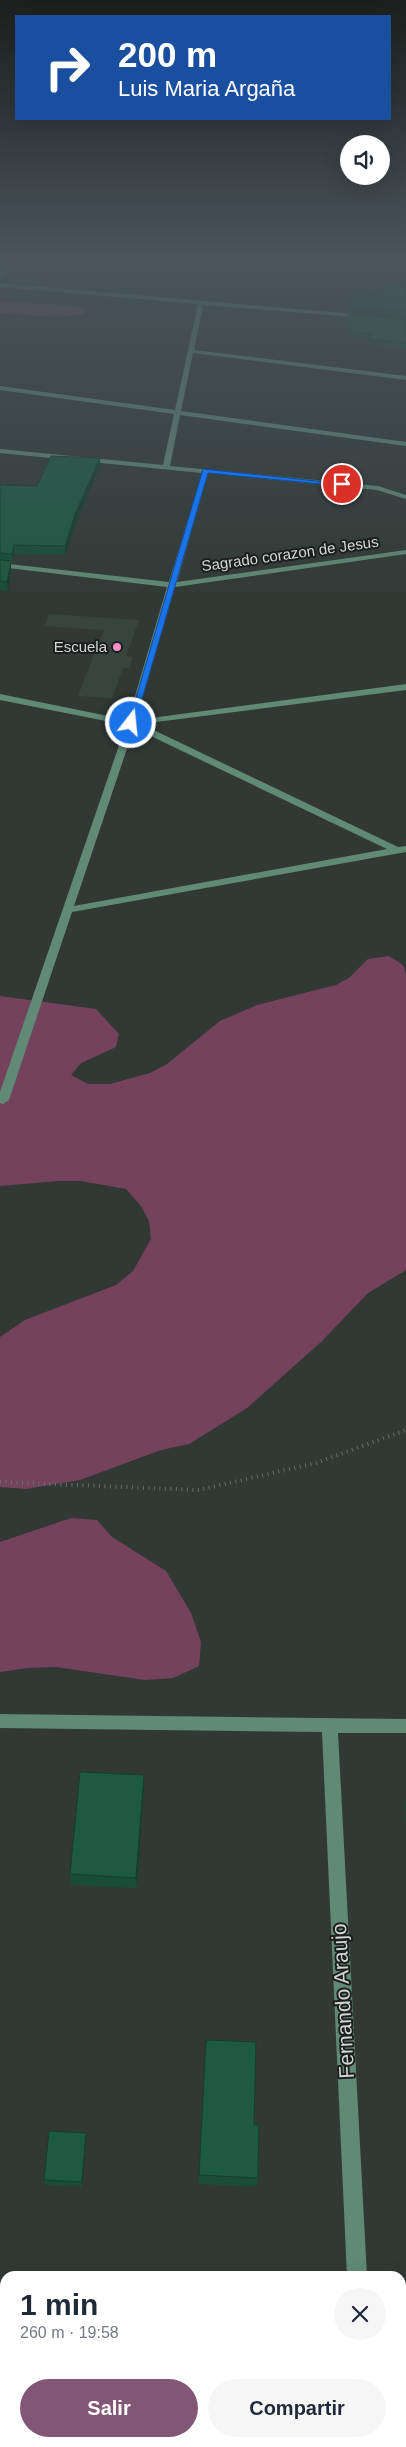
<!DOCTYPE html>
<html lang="es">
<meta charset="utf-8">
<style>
:root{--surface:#fff;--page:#f6f6f7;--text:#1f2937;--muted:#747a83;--accent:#825776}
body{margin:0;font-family:Arial,sans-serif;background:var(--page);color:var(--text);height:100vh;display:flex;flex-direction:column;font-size:19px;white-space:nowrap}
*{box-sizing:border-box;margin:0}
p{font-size:16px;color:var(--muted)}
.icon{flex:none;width:28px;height:28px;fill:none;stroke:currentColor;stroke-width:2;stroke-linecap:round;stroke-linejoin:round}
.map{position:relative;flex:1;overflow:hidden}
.drawer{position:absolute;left:0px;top:2271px;width:406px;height:176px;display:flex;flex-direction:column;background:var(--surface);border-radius:15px 15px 0 0;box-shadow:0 5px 20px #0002}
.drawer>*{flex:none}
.guide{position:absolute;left:15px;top:15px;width:376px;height:105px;border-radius:0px;box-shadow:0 5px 20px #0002;background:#1a4fa0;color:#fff;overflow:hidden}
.buttons{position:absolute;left:340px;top:135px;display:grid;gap:10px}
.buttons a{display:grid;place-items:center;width:50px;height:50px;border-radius:50%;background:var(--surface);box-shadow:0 5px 20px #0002;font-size:25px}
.pin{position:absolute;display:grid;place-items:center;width:42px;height:42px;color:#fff;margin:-21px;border:2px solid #fff;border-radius:50%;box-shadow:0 1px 5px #0007}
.me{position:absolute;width:55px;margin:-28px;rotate:16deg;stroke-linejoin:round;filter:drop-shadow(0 0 4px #0008)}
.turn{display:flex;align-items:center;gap:18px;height:105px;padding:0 20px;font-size:22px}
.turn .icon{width:65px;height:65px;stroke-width:2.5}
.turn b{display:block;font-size:35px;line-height:42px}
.round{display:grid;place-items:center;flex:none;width:52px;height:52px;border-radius:26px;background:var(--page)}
.headline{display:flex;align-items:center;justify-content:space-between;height:85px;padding:0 20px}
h1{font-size:30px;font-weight:700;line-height:38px}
.cta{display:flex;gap:10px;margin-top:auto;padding:10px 20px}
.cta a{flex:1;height:58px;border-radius:30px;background:var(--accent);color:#fff;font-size:20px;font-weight:700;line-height:58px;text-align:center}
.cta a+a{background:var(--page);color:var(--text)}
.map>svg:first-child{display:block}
.built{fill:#38453f}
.green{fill:#74435b}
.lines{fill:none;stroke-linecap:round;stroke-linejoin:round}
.path{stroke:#686e6b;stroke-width:4;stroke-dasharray:1 4.5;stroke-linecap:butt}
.minor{fill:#608976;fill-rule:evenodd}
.wall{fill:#1a4d39}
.shaded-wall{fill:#153e2e}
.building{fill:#1e5942;stroke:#153e2e}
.route{fill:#1a73e8;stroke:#114b97}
.poi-dot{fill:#fb8fc4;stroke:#1c1f1d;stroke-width:2}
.labels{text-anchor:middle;stroke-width:4;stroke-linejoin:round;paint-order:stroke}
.far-street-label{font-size:15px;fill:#d2d6d4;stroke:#1c1f1d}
.far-poi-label{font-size:15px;fill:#d2d6d4;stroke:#1c1f1d;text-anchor:end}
.near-street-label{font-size:21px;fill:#d2d6d4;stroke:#1c1f1d}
</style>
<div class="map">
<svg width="406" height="2447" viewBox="0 0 406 2447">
<rect width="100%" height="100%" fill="#323935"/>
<path class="built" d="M49,614L139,620L126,656L133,657L129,668H123L112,698L78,696L104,630L44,626Z"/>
<path class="green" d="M0,301L77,306L87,311C76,322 19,313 0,314Z
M389,956L403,965L406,974V1270L368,1293L321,1342L247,1408L189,1444L161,1450L80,1480L26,1489L0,1487V1337L25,1320L116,1285L133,1271L151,1239L149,1221L141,1206L126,1189L81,1181H58L0,1186V996L96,1009L119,1034L116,1047L81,1063L71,1075L88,1084H110L150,1073L167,1064L220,1021L257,1005L336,985L349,978L368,959Z
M71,1518L97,1520L112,1537L166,1571L191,1613L201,1642L199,1666L173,1678L145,1680L56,1667L28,1668L0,1672V1542Z"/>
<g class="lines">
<path class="path" d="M0,1482L199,1490L316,1463L406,1430"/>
<path class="minor" d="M8,257H14L0,281V274Z
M0,283L364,315L366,318L203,305L194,350L406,376V380L193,353L181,411L406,442V446L180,415L170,466L378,486L406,495V499L377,490L208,473L177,582L406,550V554L175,587L136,720L406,684V690L141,724L398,847L406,846V852L72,912L9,1100L3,1104L0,1103V1092L126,725L0,700V694L128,720L167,587L0,567V563L169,582L202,473L0,453V449L163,465L174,414L0,390V386L175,410L198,304L0,287ZM134,728L387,849L74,906Z
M0,1714L406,1719V1733H338L367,2276H347L322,1732L0,1728Z
M354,2442H376V2447H354Z"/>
</g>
<path class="wall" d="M406,286V316L350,311V306Z
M406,319V348L368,344L369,338L350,337L351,327L347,326V321Z
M100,458V467L76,523L65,555L14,554L13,563L11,562V570L8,591L0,590V485L37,486Z
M144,1775V1786L137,1888L71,1885L70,1874Z
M406,1797V1828L405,1804Z
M254,2125L258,2178L257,2187L199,2184V2175Z
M86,2133V2138L82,2187L45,2185L44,2180Z"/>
<path class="shaded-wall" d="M100,458V467L76,523L65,555V546L75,514Z
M14,545V554L13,563L12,554Z
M11,561V570L8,591L7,582Z
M144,1775V1786L137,1888L136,1878Z
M86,2133V2138L82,2187V2182Z"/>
<path class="building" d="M385,285L406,286V311L350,306L353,294L381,296Z
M349,314L406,319V343L368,339L371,333L350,332L352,322L347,321Z
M51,456L100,458L75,514L65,546L14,545L12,554L0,553V485L37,486Z
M0,560L11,561L7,582L0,581Z
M80,1772L144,1775L136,1878L70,1874Z
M206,2040L256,2042L254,2125H259L258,2178L199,2175Z
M49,2131L86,2133L82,2182L44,2180Z"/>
<linearGradient id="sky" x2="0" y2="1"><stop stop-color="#1c1f1d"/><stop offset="0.43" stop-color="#49545c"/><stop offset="1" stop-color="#49545c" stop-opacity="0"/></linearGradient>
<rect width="406" height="600" fill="url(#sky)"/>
<path class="route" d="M203,469L345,484L342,486L208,473L135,723L128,725Z"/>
<circle class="poi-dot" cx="117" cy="647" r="5"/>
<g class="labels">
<g class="far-street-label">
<text transform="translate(290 554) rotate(-8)" y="5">Sagrado corazon de Jesus</text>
</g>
<g class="far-poi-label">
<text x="107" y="652">Escuela</text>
</g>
<g class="near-street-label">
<text transform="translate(343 2001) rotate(-93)" y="7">Fernando Araujo</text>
</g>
</g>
</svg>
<div class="buttons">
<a><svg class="icon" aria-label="sound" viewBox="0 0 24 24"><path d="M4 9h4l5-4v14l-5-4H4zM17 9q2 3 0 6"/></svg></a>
</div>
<div class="pin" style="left:342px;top:484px;background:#d93025"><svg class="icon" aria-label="arrive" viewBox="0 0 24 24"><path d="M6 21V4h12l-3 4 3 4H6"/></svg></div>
<svg class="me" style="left:131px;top:723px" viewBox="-20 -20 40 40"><circle r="17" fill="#1a73e8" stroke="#fff" stroke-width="3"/><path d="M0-11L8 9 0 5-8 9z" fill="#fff"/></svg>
<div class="guide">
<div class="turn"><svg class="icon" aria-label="right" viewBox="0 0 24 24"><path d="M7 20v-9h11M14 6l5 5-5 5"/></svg><div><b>200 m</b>Luis Maria Argaña</div></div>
</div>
<section class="drawer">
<div class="headline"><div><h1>1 min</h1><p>260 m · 19:58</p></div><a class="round"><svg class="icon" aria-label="close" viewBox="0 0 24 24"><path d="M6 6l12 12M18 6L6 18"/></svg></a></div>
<div class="cta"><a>Salir</a><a>Compartir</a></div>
</section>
</div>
